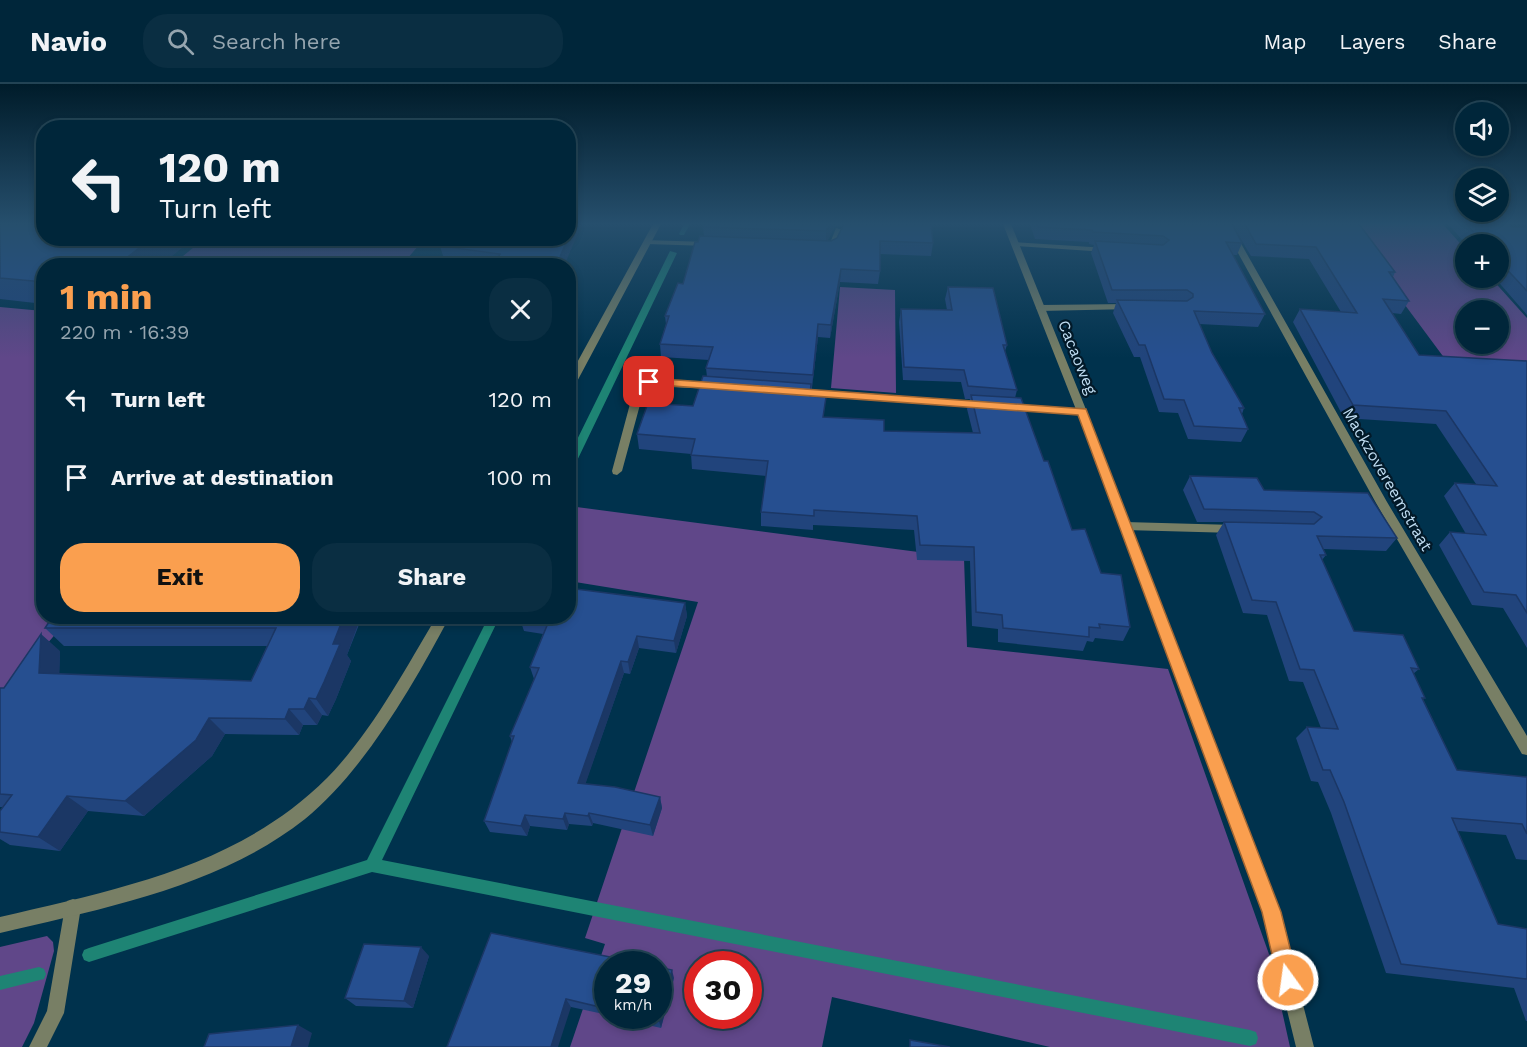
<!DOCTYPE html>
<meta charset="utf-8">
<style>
:root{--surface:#00263a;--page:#0a2e42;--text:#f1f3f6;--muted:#95a5af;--line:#224354;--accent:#fa9f4f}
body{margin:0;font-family:"Work Sans",sans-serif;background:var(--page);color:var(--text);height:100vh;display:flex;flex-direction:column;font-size:22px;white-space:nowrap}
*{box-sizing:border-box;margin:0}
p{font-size:20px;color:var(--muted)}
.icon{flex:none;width:33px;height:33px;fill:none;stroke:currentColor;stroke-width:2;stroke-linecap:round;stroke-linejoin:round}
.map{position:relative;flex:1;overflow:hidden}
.details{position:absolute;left:36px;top:174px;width:540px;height:366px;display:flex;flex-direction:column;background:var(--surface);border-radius:24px;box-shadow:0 3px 9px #0003,0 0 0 2px var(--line)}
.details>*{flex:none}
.banner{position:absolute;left:36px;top:36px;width:540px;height:126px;border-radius:24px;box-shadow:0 3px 9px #0003,0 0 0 2px var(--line);background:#00263a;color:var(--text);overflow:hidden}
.buttons{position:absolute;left:1455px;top:18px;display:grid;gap:12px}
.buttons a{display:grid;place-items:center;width:54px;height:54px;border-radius:50%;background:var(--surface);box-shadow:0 3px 9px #0003,0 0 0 2px var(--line);font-size:30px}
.speed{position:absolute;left:594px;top:867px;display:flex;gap:12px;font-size:30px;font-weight:700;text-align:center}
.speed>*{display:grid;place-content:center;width:78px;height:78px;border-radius:50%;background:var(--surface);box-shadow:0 3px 9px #0003,0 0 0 2px var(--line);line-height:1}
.speed small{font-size:15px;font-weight:400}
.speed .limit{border:9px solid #d22;background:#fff;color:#111}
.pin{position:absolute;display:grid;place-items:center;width:51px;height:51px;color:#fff;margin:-26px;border-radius:12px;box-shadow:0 3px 9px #0006}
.me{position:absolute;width:66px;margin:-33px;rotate:346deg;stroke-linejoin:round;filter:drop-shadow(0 0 4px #0008)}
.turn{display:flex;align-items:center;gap:21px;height:126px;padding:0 24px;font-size:27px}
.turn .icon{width:78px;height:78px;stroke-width:2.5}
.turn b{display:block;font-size:42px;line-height:51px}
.round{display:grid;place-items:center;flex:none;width:63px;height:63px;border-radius:24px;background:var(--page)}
.overview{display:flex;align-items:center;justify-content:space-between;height:102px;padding:0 24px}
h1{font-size:36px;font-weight:700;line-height:45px;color:var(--accent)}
.button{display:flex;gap:12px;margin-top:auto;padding:12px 24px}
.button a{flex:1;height:69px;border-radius:24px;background:var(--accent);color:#111;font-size:24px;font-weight:700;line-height:69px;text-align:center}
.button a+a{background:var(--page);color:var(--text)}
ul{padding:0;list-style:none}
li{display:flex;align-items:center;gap:18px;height:78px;padding:0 24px}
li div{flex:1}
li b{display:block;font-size:22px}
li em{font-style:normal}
header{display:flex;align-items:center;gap:36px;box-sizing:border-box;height:84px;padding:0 30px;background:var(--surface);border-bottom:2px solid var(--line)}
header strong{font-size:28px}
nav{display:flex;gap:33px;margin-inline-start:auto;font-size:21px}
.search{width:420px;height:54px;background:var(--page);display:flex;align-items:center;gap:15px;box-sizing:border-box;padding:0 21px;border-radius:24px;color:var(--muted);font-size:22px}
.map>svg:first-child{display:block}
.green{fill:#604789;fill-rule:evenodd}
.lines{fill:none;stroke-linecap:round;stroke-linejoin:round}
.stream{fill:#1e8474;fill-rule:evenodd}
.service{fill:#787f65;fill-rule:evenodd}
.minor{fill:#787f65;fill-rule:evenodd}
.tertiary{fill:#787f65;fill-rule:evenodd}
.wall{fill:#21447c;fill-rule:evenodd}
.shaded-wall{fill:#1b3765}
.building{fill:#264f90;stroke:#1b3765;stroke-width:1.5}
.route{fill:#fa9f4f;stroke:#a26733;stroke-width:1.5}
.labels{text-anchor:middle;stroke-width:4.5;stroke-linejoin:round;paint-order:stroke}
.street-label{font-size:16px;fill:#bfdcf1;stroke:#021928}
</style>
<header>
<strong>Navio</strong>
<div class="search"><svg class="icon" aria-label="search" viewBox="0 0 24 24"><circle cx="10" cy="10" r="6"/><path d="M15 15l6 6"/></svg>Search here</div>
<nav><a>Map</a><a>Layers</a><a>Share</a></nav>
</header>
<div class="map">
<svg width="1527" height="963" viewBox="0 0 1527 963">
<rect width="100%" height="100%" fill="#00324d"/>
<path class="green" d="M1345,140H1443L1465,165L1466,194H1491L1527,234V297L1448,279ZM1466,226H1498V260H1466Z
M215,154H424V155L402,181H172L199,159H208Z
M840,203L895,206L896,309L831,304Z
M0,223L43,227L44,532L70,533L0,615Z
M569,422L964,474L967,563L1168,585L1270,873L1290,963H1050L832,913L822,963H570L605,860L585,854L698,518L569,497ZM608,880H658V932H608ZM698,880H748V932H698Z
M47,852L53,858L54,867L34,939L22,963H0V863Z"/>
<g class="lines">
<path class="stream" d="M684,140H690L684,151H680L679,150Z
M670,167L677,169L573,385L568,388V374Z
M489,532H500L382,776L1250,946L1256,948L1258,954L1256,960L1250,962L372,788L89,878L84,876L82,871L84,866L89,864L367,776Z
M39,883L44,885L46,890L44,895L0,906V892Z"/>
<path class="service" d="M836,144L843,146C839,156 838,168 826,167L825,165L829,162Z
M644,156L709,158L713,160L709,162L647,160H644Z
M1012,158L1107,164L1111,166L1107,168L1015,162L1011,160Z
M1129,220L1133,223L1132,225L1040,227L1036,224L1040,221Z
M644,296L715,299L720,302L715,305L647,302L644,306L622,387L617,391L613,390L612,387L634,305L641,297Z
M795,305L984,318L989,321L984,324L792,310V306Z
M1008,320L1082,325L1087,328L1082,331L1004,325V321Z
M1125,438L1235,441L1241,445L1235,449L1125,446L1119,442Z
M73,815L79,817L81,823L64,929L47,963H29L47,927L65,823L67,817Z"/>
<path class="minor" d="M1003,140H1011L1087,328L1279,828L1314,963H1296L1263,828L1077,328Z
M1222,140H1230L1387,418L1527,652V671L1522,670L1376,419Z"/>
<path class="tertiary" d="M653,140H661L573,305L568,308V295Z
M437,532H450C414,600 364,687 305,735C219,803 104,824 0,849V833C117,805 238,783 327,694C372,648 404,587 437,532Z"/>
</g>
<path class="wall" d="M0,140L44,182V220L0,215Z
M704,140H931L933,159L931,172L880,170V187L878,200L840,198L830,254L818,253L811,312L824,333L884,347L973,349L967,325L970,315H965L961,298L903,296L899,238L901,225L947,226L945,215L948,203L1007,261L1005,267L1017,306L1015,314L1044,377L1072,446L1101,489L1130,543L1123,557L1095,554L1093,558L1087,557L1083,567L998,558V545L972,542L970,477L917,476L914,446L813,441V446L761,442V428L766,392L692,385L691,370L639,365L637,350L693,322L707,293L706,284L709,276L661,273L660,260L666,240L665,232L683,200L698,158L704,152L703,143ZM835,142L842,143L837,154L831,157H827Z
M1030,140H1359L1395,188L1393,193L1409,217L1401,230L1392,229L1419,271L1527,277V564L1503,524L1472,521L1439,461L1450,448L1466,450L1444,412L1455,399L1476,400L1436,340L1344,334L1293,238L1300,225L1341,228L1309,175L1251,172L1233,142L1242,159L1237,171H1233L1265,230L1258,243L1199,240L1212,269L1244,324L1242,330L1248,345L1241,358L1188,355L1178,329L1159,328L1140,273H1134L1113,229L1116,219H1108L1091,169L1094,161L1089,160V158L1035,155Z
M1448,140H1509L1512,143H1527V231L1495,194H1498V160H1466Z
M445,154L564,182L494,181L444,175L440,162Z
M1190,392L1264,406L1397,454L1386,467L1323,465L1326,471L1322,476L1354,547L1419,585L1413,590L1425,614L1423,615L1457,686L1527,693V776L1516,775L1506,751L1458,747L1498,840L1527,845V937H1526L1514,904L1386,889L1331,729L1318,698L1311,697L1296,654L1307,643L1321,644L1303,598L1289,597L1267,531L1243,529L1216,451L1224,438H1197L1183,406Z
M685,519L687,532L676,569L639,564L630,590L624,589L585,700L660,713L662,724L653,752L593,739L592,742L569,740L567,746L530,742L527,752L490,748L484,737L512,658L510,652L534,595L530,583L543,550L524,547L520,535Z
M362,533L347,571L351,577L336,615L328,632L322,631L317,641H303L299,651L225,650L212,672L144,732L88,727L60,767L10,761L0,755V727L3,723H0V604H4L60,567L59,590L251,597L267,562H64L45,544Z
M429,872L413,924L356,922L345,914Z
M608,880V931L571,923L447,963Z
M674,894L661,944L608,932H658Z"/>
<path class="shaded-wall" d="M575,140H582L564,182H556Z
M831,140H835V142L826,160V147Z
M152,154H194L160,182H116Z
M841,185L840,198L830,254L831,241Z
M818,240V253L812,304L813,291Z
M685,519L687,532L676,569L674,557Z
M344,532H361L347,571L351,577L336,615L328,632L316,615L333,560Z
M41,550L60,567L59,606L39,589Z
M637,552L639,564L630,590L628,578Z
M621,577L624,589L582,710L578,699Z
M309,614L322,631L317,641L304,625Z
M289,625L303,641L299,651L285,635Z
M209,634L225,650L212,672L144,732L125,717Z
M67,712L88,727L60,767L38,753Z
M660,713L662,724L653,752L650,741Z
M565,729L569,740L567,746L563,735Z
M589,729L593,739L592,742L588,732Z
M525,731L530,742L527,752L521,742Z
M421,863L429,872L413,924L404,917Z
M672,886L674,894L661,944L659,937Z
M566,915L571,923L558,963H551Z
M298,941L312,949L308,963H291Z"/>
<path class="building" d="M0,140H44V154H152L116,182H44V198L0,194Z
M568,140H575L568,154Z
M704,140H831L826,147L703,143Z
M844,140H931L933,159L880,157V187L841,185L831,241L818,240L813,291L706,284L713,263L660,260L669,232H665L678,199L683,200L695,158H698L700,152L831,157L837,154Z
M1037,140H1232L1242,159L1226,158L1265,230L1194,227L1212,269L1244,324H1239L1248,345L1194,342L1184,316L1164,315L1145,261H1139L1117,216L1187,217L1193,213V210L1187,206H1112L1095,157L1163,161L1169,156L1163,152L1093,148L1092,146L1038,143Z
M1245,140H1359L1395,188H1389L1409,217L1383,215L1419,271L1527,277V529L1516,511L1484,508L1450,448L1486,451L1455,399L1497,402L1446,327L1353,321L1300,225L1357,229L1316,163L1256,160Z
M1466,140H1509L1512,143H1527V207L1498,176V160H1485Z
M445,154H568L556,182H494L500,170L440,162Z
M948,203L993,204L1007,261H1003L1017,306L968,302L964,286L904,283L901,225L952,226Z
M703,292L811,300L810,312L826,313L823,333L884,336V347L980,349L971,311L1021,314L1044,377H1048L1072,446L1085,445L1101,489L1121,491L1130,543L1099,540L1100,544L1089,543V553L1003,544L1002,531L976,528L974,463L920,461L917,432L814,426V432L761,428L768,377L691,371L695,355L637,350L648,319L693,322Z
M1190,392L1257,394L1264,406L1368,409L1397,454L1317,452L1326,471H1320L1354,547L1403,551L1419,585L1411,584L1425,614H1422L1457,686L1527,693V750L1522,740L1452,734L1498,840L1527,845V895L1401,880L1344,718L1330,686H1323L1307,643L1338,645L1314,586L1300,585L1276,518L1252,516L1224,438L1314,440L1322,433L1314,428L1204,425Z
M568,504L685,519L674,557L637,552L628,578L621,577L578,699L615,703L660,713L650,741L589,729L588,732L565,729L563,735L525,731L521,742L484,737L514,652H510L539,584L530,583L548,539L520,535L521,532H568Z
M53,532H344L333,560H340L324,598L316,615L309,614L304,625H289L285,635L209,634L196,656L125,717L67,712L38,753L0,748V727L12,711L0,710V604H4L41,550L39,589L251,597L276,544H45Z
M491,849L645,880H608V925L566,915L551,963H447Z
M364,860L421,863L404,917L345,914Z
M658,883L672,886L659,937L636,932H658Z
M298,941L291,963H204L209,950Z
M910,956L950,963H910Z"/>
<linearGradient id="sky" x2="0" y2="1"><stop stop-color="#001c2a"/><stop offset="0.51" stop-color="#264f6d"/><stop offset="1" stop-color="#264f6d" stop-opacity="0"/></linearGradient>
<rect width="1527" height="274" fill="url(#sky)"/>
<path class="route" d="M649,294L1086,325L1281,828L1298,896L1295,902L1288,905L1281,902L1278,896L1262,828L1078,331L645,300L643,298Z"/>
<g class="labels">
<g class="street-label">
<text transform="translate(1078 273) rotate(68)" y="6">Cacaoweg</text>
<text transform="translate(1388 395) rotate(60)" y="6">Mackzovereemstraat</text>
</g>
</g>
</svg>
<div class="buttons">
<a><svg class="icon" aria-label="sound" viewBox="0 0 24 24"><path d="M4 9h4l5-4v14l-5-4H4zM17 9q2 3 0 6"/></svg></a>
<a><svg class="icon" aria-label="layers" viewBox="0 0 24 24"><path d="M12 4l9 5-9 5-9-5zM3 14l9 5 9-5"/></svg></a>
<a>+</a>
<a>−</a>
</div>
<div class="speed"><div>29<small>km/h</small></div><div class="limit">30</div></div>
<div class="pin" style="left:649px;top:298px;background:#d93025"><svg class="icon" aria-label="arrive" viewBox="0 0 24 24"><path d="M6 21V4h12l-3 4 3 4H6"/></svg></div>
<svg class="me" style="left:1288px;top:896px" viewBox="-20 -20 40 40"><circle r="17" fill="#fa9f4f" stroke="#fff" stroke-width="3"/><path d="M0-11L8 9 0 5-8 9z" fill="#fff"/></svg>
<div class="banner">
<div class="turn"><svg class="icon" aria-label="left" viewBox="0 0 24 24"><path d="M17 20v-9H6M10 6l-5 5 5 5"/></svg><div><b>120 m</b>Turn left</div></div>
</div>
<section class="details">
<div class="overview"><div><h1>1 min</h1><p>220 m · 16:39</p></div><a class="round"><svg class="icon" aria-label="close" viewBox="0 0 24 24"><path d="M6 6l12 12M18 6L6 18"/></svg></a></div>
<ul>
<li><svg class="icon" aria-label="left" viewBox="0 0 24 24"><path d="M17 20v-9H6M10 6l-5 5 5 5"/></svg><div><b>Turn left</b></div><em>120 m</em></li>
<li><svg class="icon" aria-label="arrive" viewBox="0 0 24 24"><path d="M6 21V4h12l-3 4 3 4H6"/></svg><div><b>Arrive at destination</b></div><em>100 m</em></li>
</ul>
<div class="button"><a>Exit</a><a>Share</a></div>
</section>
</div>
